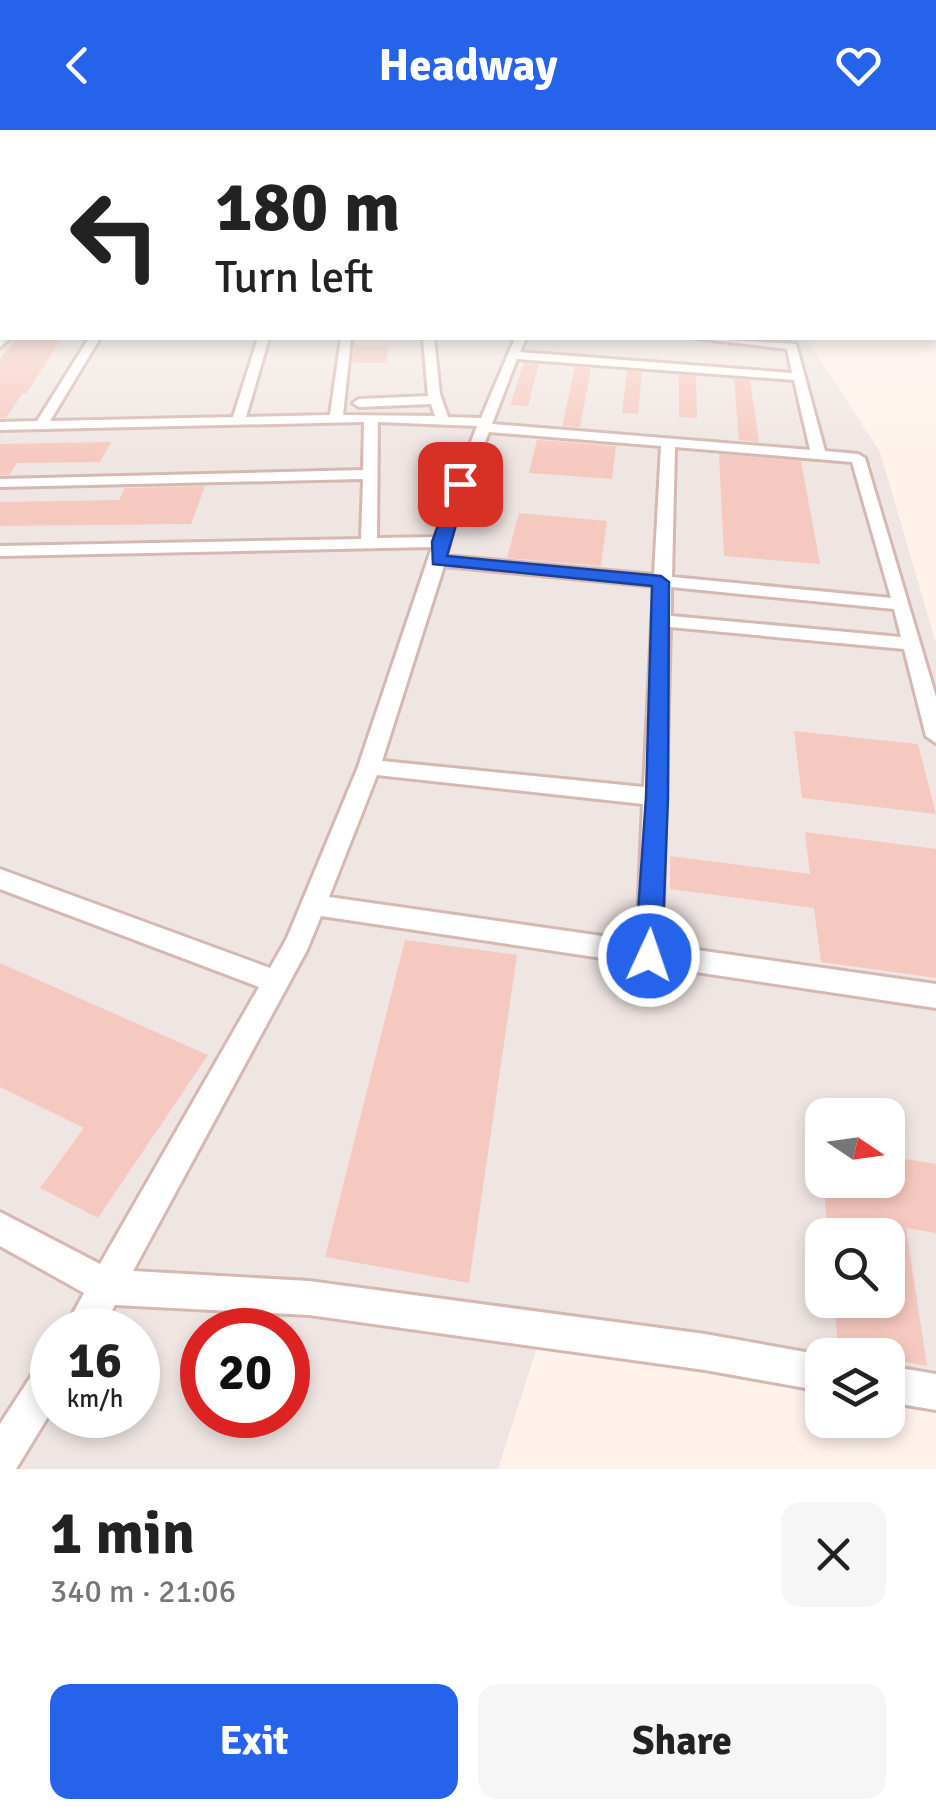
<!DOCTYPE html>
<meta charset="utf-8">
<style>
:root{--surface:#fff;--page:#f6f6f6;--text:#222;--muted:#767676;--accent:#2563eb}
body{margin:0;font-family:Signika,sans-serif;background:var(--page);color:var(--text);height:100vh;display:flex;flex-direction:column;font-size:38px;white-space:nowrap}
*{box-sizing:border-box;margin:0}
p{font-size:32px;color:var(--muted)}
.icon{flex:none;width:55px;height:55px;fill:none;stroke:currentColor;stroke-width:2;stroke-linecap:round;stroke-linejoin:round}
.map{position:relative;height:1339px;overflow:hidden}
.panel{display:flex;flex-direction:column;background:var(--surface);flex:1}
.panel>*{flex:none}
.guide{position:absolute;left:0px;top:0px;width:938px;height:210px;box-shadow:0 5px 15px #0003;background:#fff;color:var(--text);overflow:hidden}
.needle{width:65px;rotate:103deg}
.buttons{position:absolute;left:805px;top:968px;display:grid;gap:20px}
.buttons a{display:grid;place-items:center;width:100px;height:100px;border-radius:20px;background:var(--surface);box-shadow:0 5px 15px #0003;font-size:50px}
.speed{position:absolute;left:30px;top:1178px;display:flex;gap:20px;font-size:50px;font-weight:700;text-align:center}
.speed>*{display:grid;place-content:center;width:130px;height:130px;border-radius:50%;background:var(--surface);box-shadow:0 5px 15px #0003;line-height:1}
.speed small{font-size:25px;font-weight:400}
.speed .limit{border:15px solid #d22;background:#fff;color:#111}
.pin{position:absolute;display:grid;place-items:center;width:85px;height:85px;color:#fff;margin:-42px;border-radius:20px;box-shadow:0 5px 15px #0006}
.me{position:absolute;width:110px;margin:-55px;rotate:3deg;stroke-linejoin:round;filter:drop-shadow(0 0 8px #0008)}
.turn{display:flex;align-items:center;gap:35px;height:210px;padding:0 50px;font-size:45px}
.turn .icon{width:130px;height:130px;stroke-width:2.5}
.turn b{display:block;font-size:70px;line-height:85px}
.round{display:grid;place-items:center;flex:none;width:105px;height:105px;border-radius:20px;background:var(--page)}
.head{display:flex;align-items:center;justify-content:space-between;height:170px;padding:0 50px}
h1{font-size:60px;font-weight:700;line-height:75px}
.cta{display:flex;gap:20px;margin-top:auto;padding:20px 50px}
.cta a{flex:1;height:115px;border-radius:20px;background:var(--accent);color:#fff;font-size:40px;font-weight:700;line-height:115px;text-align:center}
.cta a+a{background:var(--page);color:var(--text)}
header{display:flex;justify-content:space-between;align-items:center;height:130px;padding:0 50px;background:var(--accent);color:#fff;font-size:45px;font-weight:700}
.map>svg:first-child{display:block}
.industrial{fill:#efe6e3;fill-rule:evenodd}
.building{fill:#f6c9c0}
.lines{fill:none;stroke-linecap:round;stroke-linejoin:round}
.minor-casing{stroke:#d5b8b1;stroke-width:6}
.minor{fill:#fff;fill-rule:evenodd}
.route{fill:#2563eb;stroke:#184099;stroke-width:2.5}
</style>
<header><svg class="icon" aria-label="back" viewBox="0 0 24 24"><path d="M15 5l-7 7 7 7"/></svg>Headway<svg class="icon" aria-label="heart" viewBox="0 0 24 24"><path d="M12 20l-8-8c-3-5 5-10 8-4 3-6 11-1 8 4z"/></svg></header>
<div class="map">
<svg width="936" height="1339" viewBox="0 0 936 1339">
<rect width="100%" height="100%" fill="#fef2ea"/>
<path class="industrial" d="M0,141L2,208H806L880,322L936,513V1279L888,1270V1225H822V1258L541,1205L498,1339H0ZM822,985H888V1050H822ZM822,1105H888V1170H822ZM52,1200H138V1285H52ZM202,1200H288V1285H202Z"/>
<path class="building" d="M17,208H62L26,264H22L6,288H0V229Z
M354,216H388L387,233H352Z
M524,233L539,234L528,276L510,275Z
M575,237L591,238L580,297L562,296Z
M627,241L642,242L638,284L622,283Z
M679,245L696,246L697,288L679,287Z
M734,249L750,250L759,312L739,310Z
M537,310L616,316L612,349L529,343Z
M111,312L100,332L17,333L9,345H0V314Z
M719,324L801,331L820,434L724,426Z
M205,356L191,394L0,396V372L119,370L125,358Z
M519,383L607,391L601,436L507,428Z
M794,601L918,614L936,684L802,668Z
M805,702L936,719V848L821,832L814,778L670,759V726L810,744Z
M405,810L517,825L469,1153L325,1127Z
M0,833L208,925L98,1088L40,1058L84,998L0,957Z
M888,1026L936,1034V1103L906,1098L927,1236L838,1218L834,1170H888V1105H828L823,1050H888Z"/>
<g class="lines">
<g class="minor-casing">
<path id="minor" d="M0,142H2V148H0Z
M0,206L10,208L0,217Z
M89,208H100L50,291L233,287L258,208H269L246,287L330,285L341,208L351,210L343,285L435,286L431,274L359,277L353,273L359,269L428,266L423,208H434L440,264L448,287L481,288L515,208H526L520,222L792,243L787,219L696,208L796,214L825,321L858,324L865,328L936,567V613L926,606L904,519L670,497L662,815L936,854V878L321,786L307,820L133,1141L309,1151L705,1204L822,1225V1261L705,1240L309,1185L115,1175L101,1200H64L84,1163L0,1116V1082L100,1134L259,857L0,759V739L270,838L287,808L358,637L432,417L0,426V416L361,409L363,349L0,357V349L363,340L364,292L0,300V292L37,291ZM517,229L794,250L810,320L492,294ZM378,292L477,296L435,407L377,408ZM489,302L661,316L654,445L446,426L457,383ZM675,317L852,332L891,468L672,447ZM444,436L654,456L644,657L382,631ZM671,457L894,479L901,507L671,486ZM377,645L643,674L637,811L329,767Z
M52,1229V1280L16,1339H0V1294L39,1234Z
M888,1236L936,1244V1280L888,1272Z"/>
</g>
<use href="#minor" class="minor"/>
</g>
<linearGradient id="sky" x2="0" y2="1"><stop stop-color="#96cae7"/><stop offset="0.43" stop-color="#fff9f6"/><stop offset="1" stop-color="#fff9f6" stop-opacity="0"/></linearGradient>
<rect width="936" height="328" fill="url(#sky)"/>
<path class="route" d="M460,350L468,354L447,426L661,446L669,452L668,667L662,826L658,834L649,838L639,834L635,826L646,667L652,456L433,434L432,412L453,354Z"/>
</svg>
<div class="buttons">
<a><svg class="needle" viewBox="-14 -14 28 28"><path d="M0-13l5 13h-10z" fill="#e53935"/><path d="M0 13l5-13h-10z" fill="#767676"/></svg></a>
<a><svg class="icon" aria-label="search" viewBox="0 0 24 24"><circle cx="10" cy="10" r="6"/><path d="M15 15l6 6"/></svg></a>
<a><svg class="icon" aria-label="layers" viewBox="0 0 24 24"><path d="M12 4l9 5-9 5-9-5zM3 14l9 5 9-5"/></svg></a>
</div>
<div class="speed"><div>16<small>km/h</small></div><div class="limit">20</div></div>
<div class="pin" style="left:460px;top:354px;background:#d93025"><svg class="icon" aria-label="arrive" viewBox="0 0 24 24"><path d="M6 21V4h12l-3 4 3 4H6"/></svg></div>
<svg class="me" style="left:649px;top:826px" viewBox="-20 -20 40 40"><circle r="17" fill="#2563eb" stroke="#fff" stroke-width="3"/><path d="M0-11L8 9 0 5-8 9z" fill="#fff"/></svg>
<div class="guide">
<div class="turn"><svg class="icon" aria-label="left" viewBox="0 0 24 24"><path d="M17 20v-9H6M10 6l-5 5 5 5"/></svg><div><b>180 m</b>Turn left</div></div>
</div>
</div>
<section class="panel">
<div class="head"><div><h1>1 min</h1><p>340 m · 21:06</p></div><a class="round"><svg class="icon" aria-label="close" viewBox="0 0 24 24"><path d="M6 6l12 12M18 6L6 18"/></svg></a></div>
<div class="cta"><a>Exit</a><a>Share</a></div>
</section>
